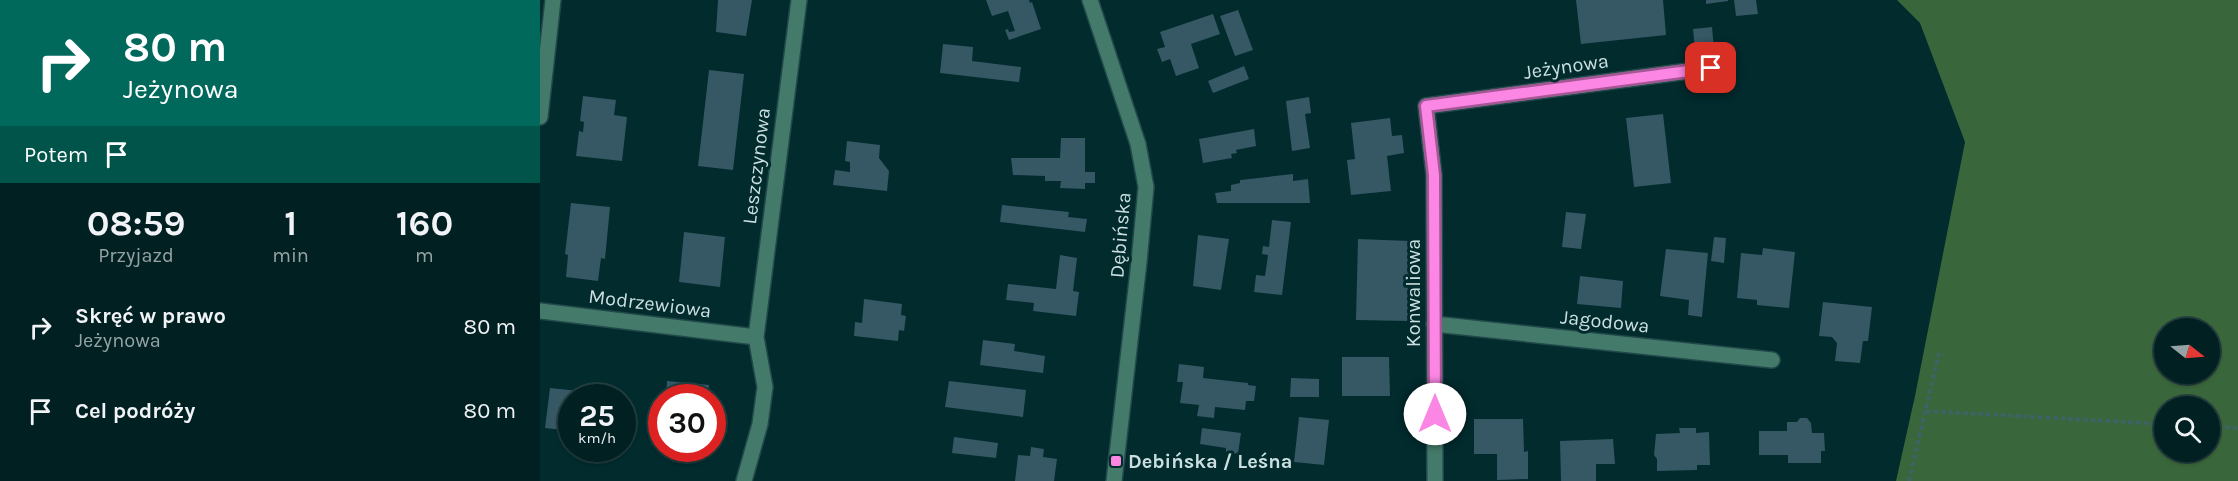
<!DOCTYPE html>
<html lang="pl">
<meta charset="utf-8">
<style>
:root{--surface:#012022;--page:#0f2d2f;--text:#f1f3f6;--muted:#96a3a5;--line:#233e40}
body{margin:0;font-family:Karla,sans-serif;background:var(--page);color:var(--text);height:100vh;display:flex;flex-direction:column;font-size:22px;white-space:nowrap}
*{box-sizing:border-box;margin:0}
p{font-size:20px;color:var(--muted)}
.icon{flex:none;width:33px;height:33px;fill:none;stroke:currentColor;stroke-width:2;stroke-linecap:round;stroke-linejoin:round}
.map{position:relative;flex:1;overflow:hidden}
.drawer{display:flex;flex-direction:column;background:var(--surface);width:540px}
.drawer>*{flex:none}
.guide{background:#00695c;color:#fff;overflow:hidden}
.needle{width:39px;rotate:107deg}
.buttons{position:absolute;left:1614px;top:318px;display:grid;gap:12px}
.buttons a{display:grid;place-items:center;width:66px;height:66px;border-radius:50%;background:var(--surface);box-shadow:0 2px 4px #0004,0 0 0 2px var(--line);font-size:30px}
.speed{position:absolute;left:18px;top:384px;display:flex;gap:12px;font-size:30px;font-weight:700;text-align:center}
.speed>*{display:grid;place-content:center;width:78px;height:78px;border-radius:50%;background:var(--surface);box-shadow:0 2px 4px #0004,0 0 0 2px var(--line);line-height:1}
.speed small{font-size:15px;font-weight:400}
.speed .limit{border:9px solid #d22;background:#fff;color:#111}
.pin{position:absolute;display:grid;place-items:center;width:51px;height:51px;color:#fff;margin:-26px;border-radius:12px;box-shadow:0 3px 9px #0006}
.me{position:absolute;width:66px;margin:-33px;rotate:0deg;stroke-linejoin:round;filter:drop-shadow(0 0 4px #0008)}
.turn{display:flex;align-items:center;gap:21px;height:126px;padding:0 24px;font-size:27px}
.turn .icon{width:78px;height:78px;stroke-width:2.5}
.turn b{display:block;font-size:42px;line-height:51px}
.then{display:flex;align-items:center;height:57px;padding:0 24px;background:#0003;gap:12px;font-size:22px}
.eta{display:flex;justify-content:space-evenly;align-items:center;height:102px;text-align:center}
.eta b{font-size:36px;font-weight:700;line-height:42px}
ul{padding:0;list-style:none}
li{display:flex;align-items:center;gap:18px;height:84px;padding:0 24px}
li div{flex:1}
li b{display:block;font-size:22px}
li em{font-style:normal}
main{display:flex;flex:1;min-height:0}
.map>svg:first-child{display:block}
.forest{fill:#3a663b;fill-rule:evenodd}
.building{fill:#365764}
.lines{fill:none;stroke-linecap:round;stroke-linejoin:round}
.minor-casing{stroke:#21484a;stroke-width:18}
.path{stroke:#3f6264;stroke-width:4;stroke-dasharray:4.5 3;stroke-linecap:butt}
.minor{stroke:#437a69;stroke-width:15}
.route-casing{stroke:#a45794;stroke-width:15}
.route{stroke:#fc86e3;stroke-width:10}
.poi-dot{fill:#fc86e3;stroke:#012b2d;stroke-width:2}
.labels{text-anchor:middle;stroke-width:6;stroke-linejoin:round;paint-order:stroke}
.street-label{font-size:20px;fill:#cbdfe0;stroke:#012b2d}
.poi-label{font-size:20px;font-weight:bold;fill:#cbdfe0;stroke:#012b2d;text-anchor:start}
</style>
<main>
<section class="drawer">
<div class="guide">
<div class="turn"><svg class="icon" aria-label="right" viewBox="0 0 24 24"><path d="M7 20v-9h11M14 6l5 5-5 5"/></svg><div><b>80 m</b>Jeżynowa</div></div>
<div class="then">Potem<svg class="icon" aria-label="arrive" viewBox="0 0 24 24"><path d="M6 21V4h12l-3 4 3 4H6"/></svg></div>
</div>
<div class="eta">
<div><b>08:59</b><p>Przyjazd</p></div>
<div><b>1</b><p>min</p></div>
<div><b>160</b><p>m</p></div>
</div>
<ul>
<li><svg class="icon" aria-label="right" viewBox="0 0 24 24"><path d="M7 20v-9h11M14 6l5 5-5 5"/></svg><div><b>Skręć w prawo</b><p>Jeżynowa</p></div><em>80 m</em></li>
<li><svg class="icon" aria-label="arrive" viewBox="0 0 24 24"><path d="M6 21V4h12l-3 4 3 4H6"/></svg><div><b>Cel podróży</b></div><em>80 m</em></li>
</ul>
</section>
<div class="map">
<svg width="1698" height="481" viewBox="0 0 1698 481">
<rect width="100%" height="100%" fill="#012b2d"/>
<path class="forest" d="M1357,0H1698V481H1356L1375,396L1425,142L1380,23ZM1624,328H1670V374H1624ZM1624,406H1670V452H1624Z"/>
<path class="building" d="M178,0H212L206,36L176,32Z
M446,0H489L490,3L492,2L501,29L469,40L465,30L468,29L469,32L475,31L468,11L452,16Z
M1036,0H1123L1126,35L1041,44Z
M1166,0H1188V1L1166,4Z
M1194,0H1216L1218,14L1196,16Z
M698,10L713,50L695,56L680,16Z
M673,14L680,34L651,44L659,68L636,76L630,59L622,62L617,49L625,47L620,32Z
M1172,27L1174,49L1155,51L1153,29Z
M403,44L433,47L432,61L481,67L479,82L400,73Z
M704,66L709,79L673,93L668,81Z
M169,70L204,74L193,170L158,166Z
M43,96L76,100L74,115L87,117L82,161L36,156L39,131L43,132L44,122L40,121Z
M769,97L771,113L765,114L770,148L752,151L746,101Z
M1123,114L1131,183L1094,187L1086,118Z
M850,118L852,136L862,135L864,153L847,156L851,191L811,195L807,160L815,159L811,123Z
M714,129L716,146L696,150L697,153L691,154L692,158L663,163L659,139Z
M521,138H545V172H555V183H545V189L520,188L521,181H505V176L473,175L471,158H520Z
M307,141L340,145L339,158L349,171L347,191L293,185L295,170L310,172V162L305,161Z
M753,174V181L768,179L770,203H677L675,193L691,191V185L700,183V180Z
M31,203L70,207L65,259L61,258L58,281L26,277L28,255L25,254Z
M462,205L529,212L528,217L547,219L545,232L460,222Z
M1026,212L1046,214L1041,249L1022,247Z
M732,220L751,222L742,295L714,292L716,275L725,276L728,255L722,254L723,246L729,247Z
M144,232L185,237L180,287L139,282Z
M658,235L689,239L681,290L653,286Z
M1174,237L1186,238L1184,263L1171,261Z
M818,239L870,241L868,321L816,320Z
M1223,248L1255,252L1249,308L1217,305V300L1197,298L1201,253L1222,255Z
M1126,249L1168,253L1162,317L1148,315L1149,300L1120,296Z
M520,255L537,258L533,291L539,292L536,316L493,311L494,303L466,300L468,284L516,289Z
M1040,276L1083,281L1081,308L1037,304Z
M324,299L362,304L361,315L366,316L364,331L359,330L358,341L314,336L315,322L322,323Z
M1283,302L1332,307L1328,341H1323L1320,363L1295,361L1297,343L1292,337L1279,336Z
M443,340L475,344L474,351L505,356L503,373L440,365Z
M802,357H849L850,396H802Z
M639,364L664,367L663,378L708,383V385L716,386L714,401H706L705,410L675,407L674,418L657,416L659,405L640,403L643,382H637Z
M751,378L779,379V397H750Z
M127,381L169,385L167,398H126Z
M409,381L486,390L483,417L405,407Z
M10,388L39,391V398H32V431L5,428Z
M114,411H122V445L111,444Z
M759,417L789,420L784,465L754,462Z
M1260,418H1267L1271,423L1272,433H1284L1285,451H1281V463H1248V455H1219V431H1247V422H1257Z
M934,419H983L984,452L988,451V479L957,480V454H934Z
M662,428L701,433L698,454L686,452V448L660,444Z
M1139,428H1156V433L1169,432L1170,465H1157V470L1117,471V459L1114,455L1116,434L1140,433Z
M414,437L458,443L456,458L412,453Z
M1073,439L1075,464H1056V481H1021L1020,441Z
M491,447L504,449L503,457L517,459L514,481H475L478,455L490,456Z"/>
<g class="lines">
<g class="minor-casing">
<path id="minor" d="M550,0L598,144L606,187L599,262L574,481
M0,117L13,0
M0,311L216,337
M894,324L1232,360
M204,481L220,424L225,387L216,337L259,0
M895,481L894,175L886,106L1171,68"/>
</g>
<path class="path" d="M1386,411L1624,424
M1670,426L1698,428
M1369,481L1399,353"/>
<use href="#minor" class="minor"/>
</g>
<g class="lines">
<g class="route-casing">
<path id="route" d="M895,414L894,175L886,106L1171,68"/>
</g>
<use href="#route" class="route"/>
</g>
<rect class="poi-dot" x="570" y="455" width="12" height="12" rx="3"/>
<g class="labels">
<g class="street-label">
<text transform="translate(1026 66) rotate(-8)" y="7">Jeżynowa</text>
<text transform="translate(216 166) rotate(-83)" y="7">Leszczynowa</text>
<text transform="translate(580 235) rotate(-85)" y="7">Dębińska</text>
<text transform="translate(873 293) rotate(-90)" y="7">Konwaliowa</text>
<text transform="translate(110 303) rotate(7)" y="7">Modrzewiowa</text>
<text transform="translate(1065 321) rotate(6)" y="7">Jagodowa</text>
</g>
<g class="poi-label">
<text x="588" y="468">Debińska / Leśna</text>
</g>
</g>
</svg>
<div class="buttons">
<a><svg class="needle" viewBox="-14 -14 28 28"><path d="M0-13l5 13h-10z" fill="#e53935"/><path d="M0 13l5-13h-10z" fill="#96a3a5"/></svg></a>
<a><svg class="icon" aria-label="search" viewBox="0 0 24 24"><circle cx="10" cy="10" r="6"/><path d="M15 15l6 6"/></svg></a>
</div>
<div class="speed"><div>25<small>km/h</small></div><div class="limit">30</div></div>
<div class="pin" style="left:1171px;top:68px;background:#d93025"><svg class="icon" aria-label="arrive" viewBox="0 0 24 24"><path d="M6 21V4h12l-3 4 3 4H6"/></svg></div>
<svg class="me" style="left:895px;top:414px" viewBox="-20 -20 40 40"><circle r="19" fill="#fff"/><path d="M0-13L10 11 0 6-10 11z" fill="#fc86e3"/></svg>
</div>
</main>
